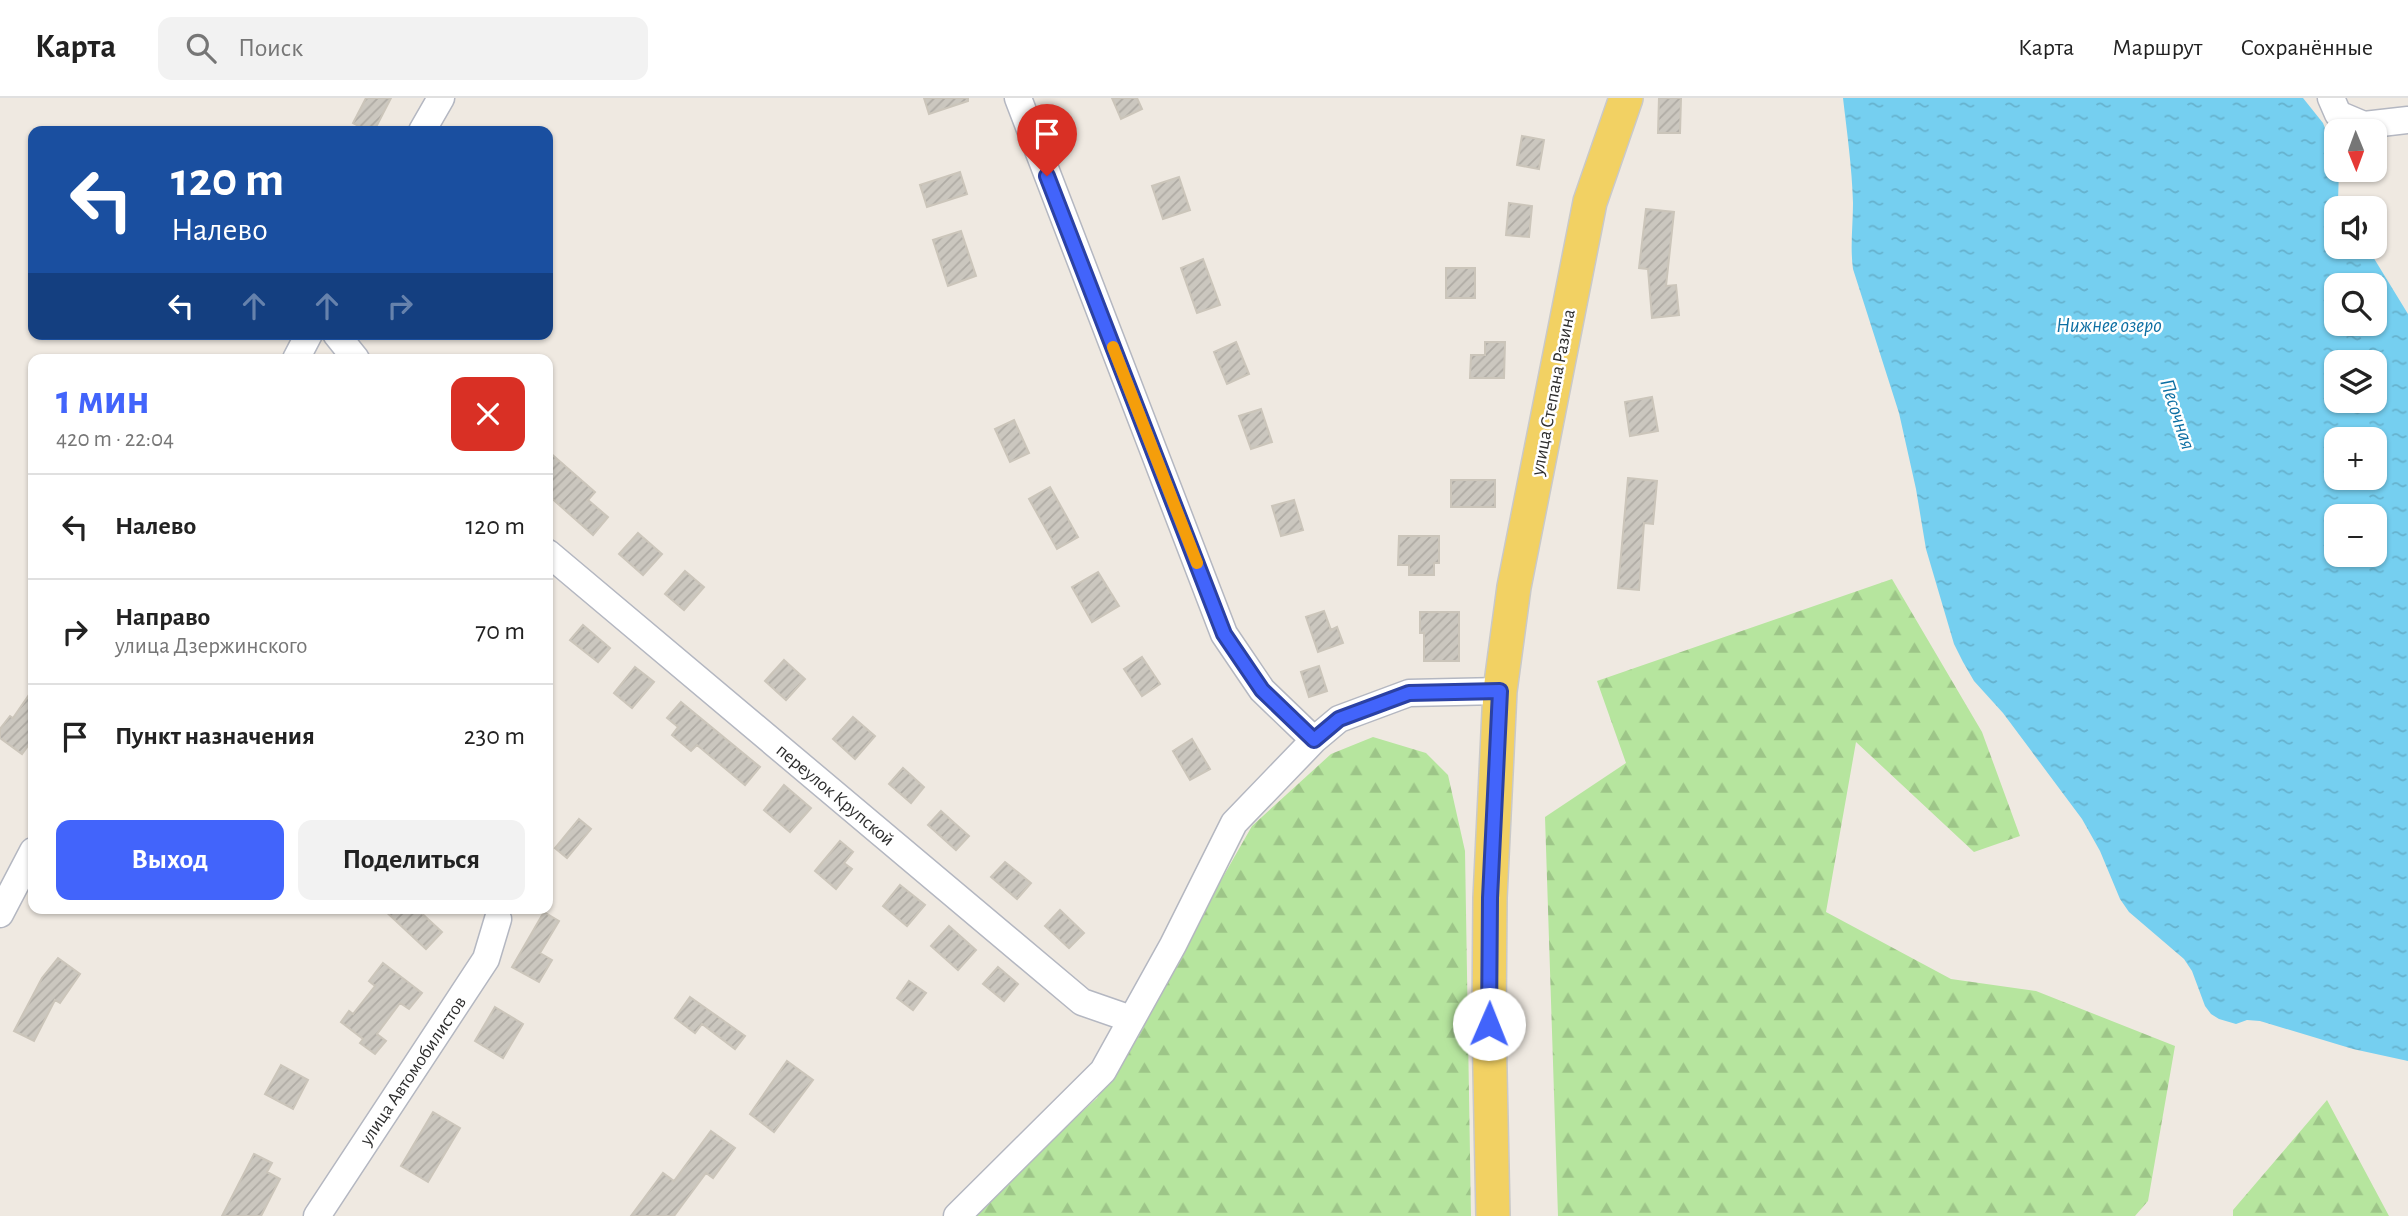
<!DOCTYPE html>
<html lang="ru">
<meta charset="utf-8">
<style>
:root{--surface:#fff;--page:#f2f2f2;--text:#222;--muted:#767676;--line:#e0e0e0;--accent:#4264fb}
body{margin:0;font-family:"Alegreya Sans",sans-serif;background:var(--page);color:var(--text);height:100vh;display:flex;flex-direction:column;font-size:26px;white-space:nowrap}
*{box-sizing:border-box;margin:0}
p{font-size:23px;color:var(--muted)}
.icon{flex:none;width:38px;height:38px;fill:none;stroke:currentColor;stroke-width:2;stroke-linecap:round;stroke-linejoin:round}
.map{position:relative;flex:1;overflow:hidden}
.details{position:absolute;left:28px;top:256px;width:525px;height:560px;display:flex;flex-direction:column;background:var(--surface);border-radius:14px;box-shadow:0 2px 5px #0004}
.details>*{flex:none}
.top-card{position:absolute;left:28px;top:28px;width:525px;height:214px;border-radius:14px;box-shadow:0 2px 5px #0004;background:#1a4fa0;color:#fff;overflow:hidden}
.needle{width:46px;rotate:179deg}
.tools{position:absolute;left:2324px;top:21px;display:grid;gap:14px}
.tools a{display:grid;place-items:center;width:63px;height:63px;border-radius:14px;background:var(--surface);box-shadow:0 2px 5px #0004;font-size:35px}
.pin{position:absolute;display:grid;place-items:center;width:60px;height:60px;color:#fff;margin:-72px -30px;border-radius:50% 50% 50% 0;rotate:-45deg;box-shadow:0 0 7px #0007}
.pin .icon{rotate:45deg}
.me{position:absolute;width:77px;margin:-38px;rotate:1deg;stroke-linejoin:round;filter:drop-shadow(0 0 5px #0008)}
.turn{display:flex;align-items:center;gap:24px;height:147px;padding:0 28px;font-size:32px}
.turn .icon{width:91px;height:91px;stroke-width:2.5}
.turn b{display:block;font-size:49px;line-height:60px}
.lanes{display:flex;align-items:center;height:66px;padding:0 28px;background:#0003;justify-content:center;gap:35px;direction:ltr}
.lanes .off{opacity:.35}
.round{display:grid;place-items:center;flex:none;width:74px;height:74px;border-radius:14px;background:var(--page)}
.overview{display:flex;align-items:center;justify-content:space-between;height:119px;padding:0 28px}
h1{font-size:42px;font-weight:700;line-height:52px;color:var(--accent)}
.cta{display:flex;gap:14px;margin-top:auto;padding:14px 28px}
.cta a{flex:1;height:80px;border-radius:14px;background:var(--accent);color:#fff;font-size:28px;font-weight:700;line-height:80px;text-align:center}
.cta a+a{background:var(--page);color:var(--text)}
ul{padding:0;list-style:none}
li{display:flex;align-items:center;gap:21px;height:105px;padding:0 28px;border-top:2px solid var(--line)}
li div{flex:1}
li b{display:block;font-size:26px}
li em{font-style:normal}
header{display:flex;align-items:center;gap:42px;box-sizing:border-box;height:98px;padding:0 35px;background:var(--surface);border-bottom:2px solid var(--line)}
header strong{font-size:33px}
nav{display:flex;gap:38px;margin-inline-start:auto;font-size:24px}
.search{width:490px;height:63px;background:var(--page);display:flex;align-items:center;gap:18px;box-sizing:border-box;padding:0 24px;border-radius:14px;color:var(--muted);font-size:26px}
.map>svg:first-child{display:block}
.forest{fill:url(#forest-firs)}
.water{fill:url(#water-ripples);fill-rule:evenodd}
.building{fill:url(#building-hatch);stroke:#cbc5ba;stroke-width:2}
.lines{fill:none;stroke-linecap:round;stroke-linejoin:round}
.minor-casing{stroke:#b4b7c1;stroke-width:29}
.major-casing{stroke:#c9c9c9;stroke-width:36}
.minor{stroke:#fff;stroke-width:26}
.major{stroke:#f2d163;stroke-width:33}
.route-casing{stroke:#2b41a3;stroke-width:18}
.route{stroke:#4264fb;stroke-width:12}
.slow{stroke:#f59e0b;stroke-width:12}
.labels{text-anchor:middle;stroke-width:5;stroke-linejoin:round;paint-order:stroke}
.street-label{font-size:19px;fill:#2e2e2e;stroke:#fff}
.water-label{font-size:21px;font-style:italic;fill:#0d6fa3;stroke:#fff}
</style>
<header>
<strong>Карта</strong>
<div class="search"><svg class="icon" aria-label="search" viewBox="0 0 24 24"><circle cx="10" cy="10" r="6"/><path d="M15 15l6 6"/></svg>Поиск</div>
<nav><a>Карта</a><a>Маршрут</a><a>Сохранённые</a></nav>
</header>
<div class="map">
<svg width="2408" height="1118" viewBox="0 0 2408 1118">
<defs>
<pattern id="forest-firs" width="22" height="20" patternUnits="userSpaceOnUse" patternTransform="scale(1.75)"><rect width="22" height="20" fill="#b6e59e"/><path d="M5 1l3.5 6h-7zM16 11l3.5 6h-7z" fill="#9dc588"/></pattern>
<pattern id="water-ripples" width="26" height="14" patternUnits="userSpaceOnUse" patternTransform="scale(1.75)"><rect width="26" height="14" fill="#75cff0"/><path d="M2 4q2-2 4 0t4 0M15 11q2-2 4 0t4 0" fill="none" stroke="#66b2ce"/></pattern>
<pattern id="building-hatch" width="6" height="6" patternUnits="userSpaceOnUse" patternTransform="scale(1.75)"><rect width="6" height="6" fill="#cbc7bf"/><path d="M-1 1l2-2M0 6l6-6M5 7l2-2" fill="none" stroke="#afaba4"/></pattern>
</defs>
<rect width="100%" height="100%" fill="#efe9e1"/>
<path class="forest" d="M1892,481L1982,634L2020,738L1974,754L1856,644L1826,814L1951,881L2036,893L2175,948L2148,1103L2135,1118H1558L1545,719L1626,665L1597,583Z
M1373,639L1426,655L1448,677L1465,753L1471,1118H968L1097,1000L1252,728L1331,656Z
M2327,1002L2389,1118H2233V1112Z"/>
<path class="water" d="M1843,0H2303L2323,25L2331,46L2336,53V72H2339L2338,102L2342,110H2336V149H2367L2408,216V963L2353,951L2260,923L2247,922L2236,926L2219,921L2211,916L2205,908L2192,873L2184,861L2129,814L2120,801L2100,753L2082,721L2003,615L1974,583L1963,564L1954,546L1926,451L1916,391L1899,315L1853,171C1850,149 1853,127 1853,105C1852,69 1847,35 1843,0ZM2336,187H2375V226H2336ZM2336,264H2375V303H2336ZM2336,341H2375V380H2336ZM2375,418V457H2336V418Z"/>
<path class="building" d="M366,0H391L374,33H368L353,25Z
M924,0H968V3L929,16Z
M1112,0H1137L1142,11L1121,21Z
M1659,0H1681L1680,35H1658Z
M1522,38L1544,42L1539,71L1517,67Z
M960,74L967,96L927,109L920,87Z
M1179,79L1190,112L1163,121L1152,88Z
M1509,105L1532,108L1529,139L1506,137Z
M1646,111L1674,114L1666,188L1676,187L1679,217L1652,220L1648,171L1639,170Z
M961,133L976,178L948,188L933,142Z
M1203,161L1220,207L1197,215L1181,170Z
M1446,170H1475V200H1446Z
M1236,244L1249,276L1227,286L1214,254Z
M1485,244H1505L1504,280H1470L1471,257H1485Z
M1652,299L1658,333L1630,338L1625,304Z
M1261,311L1272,344L1251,351L1239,318Z
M1014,322L1029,355L1010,364L995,331Z
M548,353L595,394L588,402L608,419L593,437L548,397Z
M1628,380L1657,383L1653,426L1644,425L1639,492L1618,490Z
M1451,382H1495V409H1451Z
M1050,389L1078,439L1057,451L1029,401Z
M1294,402L1303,432L1281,438L1272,408Z
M638,435L662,456L643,477L619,456Z
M1399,438H1439V465H1434V477H1409V467H1398Z
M685,473L704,489L684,512L665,496Z
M1098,474L1119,508L1092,524L1072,489Z
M1324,513L1331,532L1337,529L1343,545L1318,554L1306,519Z
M1420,514H1459V563H1424V535H1420Z
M583,527L610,550L598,564L570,542Z
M1142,559L1160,586L1142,598L1124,571Z
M784,562L805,581L786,602L765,583Z
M1319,568L1327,593L1309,599L1301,574Z
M635,569L654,584L632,610L614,595Z
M33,591V641L22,656L0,640V631L10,618L13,620Z
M681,604L760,669L745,687L697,647L691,653L672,637L678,629L667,620Z
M853,619L875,638L855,661L833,641Z
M1192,641L1210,671L1190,682L1173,653Z
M903,670L924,689L911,705L889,686Z
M784,687L811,710L790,734L764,712Z
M941,713L969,738L956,752L928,727Z
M579,721L591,731L567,760L555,750Z
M840,743L853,754L844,765L852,771L836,791L815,773Z
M1005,764L1031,785L1017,801L991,779Z
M900,787L925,807L907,828L883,808Z
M382,810H416L442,834L426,851Z
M1060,812L1084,835L1069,850L1045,828Z
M544,814L559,823L540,855L552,862L539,884L512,869Z
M949,828L976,852L958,872L931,848Z
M58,860L80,876L60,905L55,902L34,943L14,933L42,880Z
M383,865L422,895L409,911L400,905L377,936L386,943L375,956L360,945L363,941L341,924L349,913L353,916L375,888L369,883Z
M998,869L1018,886L1004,903L983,886Z
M909,883L926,895L913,912L897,900Z
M690,899L745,938L735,951L702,926L695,935L675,920Z
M495,909L523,926L503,960L475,943Z
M787,963L813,982L774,1034L750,1016Z
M281,967L308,982L293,1011L265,996Z
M433,1014L460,1030L428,1084L401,1068Z
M711,1033L735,1050L713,1080L706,1075L674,1118H631L663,1075L674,1083Z
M254,1056L272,1065L267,1074L280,1081L261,1118H222Z"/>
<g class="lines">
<g class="minor-casing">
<path id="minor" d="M1018,0L1224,536L1262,592L1314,642
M2331,0L2338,16L2364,27L2408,22
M422,33L441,0
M336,236L356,261
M296,261L309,236
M548,455L1082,904L1131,921
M0,816L33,753
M317,1118L486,861L498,821
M957,1118L1103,973L1173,847L1234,725L1314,642L1339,621L1409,595L1500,593"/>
</g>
<g class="major-casing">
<path id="major" d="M1493,1118L1489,926L1490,800L1500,593L1514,489L1590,104L1626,0"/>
</g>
<use href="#minor" class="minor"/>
<use href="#major" class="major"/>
</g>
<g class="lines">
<g class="route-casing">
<path id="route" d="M1047,78L1224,536L1262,592L1314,642L1339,621L1409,595L1500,593L1490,800L1489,926"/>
</g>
<use href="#route" class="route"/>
<path class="slow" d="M1113,249L1197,465"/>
</g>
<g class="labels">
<g class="street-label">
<text transform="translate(1552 294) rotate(-79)" y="7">улица Степана Разина</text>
<text transform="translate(836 696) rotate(40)" y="7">переулок Крупской</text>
<text transform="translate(412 972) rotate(-56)" y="7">улица Автомобилистов</text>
</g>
<g class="water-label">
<text x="2109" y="234">Нижнее озеро</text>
<text transform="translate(2178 316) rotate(72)" y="7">Песочная</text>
</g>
</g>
</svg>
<div class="tools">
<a><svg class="needle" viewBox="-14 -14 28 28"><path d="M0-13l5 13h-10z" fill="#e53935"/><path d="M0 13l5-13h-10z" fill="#767676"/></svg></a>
<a><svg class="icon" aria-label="sound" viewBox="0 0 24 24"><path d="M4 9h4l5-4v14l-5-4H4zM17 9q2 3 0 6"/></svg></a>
<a><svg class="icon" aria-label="search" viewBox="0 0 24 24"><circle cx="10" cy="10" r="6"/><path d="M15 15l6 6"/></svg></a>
<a><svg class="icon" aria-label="layers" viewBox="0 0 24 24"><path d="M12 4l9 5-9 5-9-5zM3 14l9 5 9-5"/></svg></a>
<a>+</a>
<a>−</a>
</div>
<div class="pin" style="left:1047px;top:78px;background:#d93025"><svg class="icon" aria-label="arrive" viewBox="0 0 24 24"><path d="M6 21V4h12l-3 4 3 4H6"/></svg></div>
<svg class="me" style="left:1489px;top:926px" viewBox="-20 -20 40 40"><circle r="19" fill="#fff"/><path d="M0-13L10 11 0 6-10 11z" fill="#4264fb"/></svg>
<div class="top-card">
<div class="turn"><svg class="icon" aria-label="left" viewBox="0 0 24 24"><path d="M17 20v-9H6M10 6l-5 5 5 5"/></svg><div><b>120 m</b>Налево</div></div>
<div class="lanes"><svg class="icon" aria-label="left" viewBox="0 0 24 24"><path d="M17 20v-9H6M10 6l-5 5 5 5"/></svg><svg class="icon off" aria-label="ahead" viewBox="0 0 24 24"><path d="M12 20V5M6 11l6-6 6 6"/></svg><svg class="icon off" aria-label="ahead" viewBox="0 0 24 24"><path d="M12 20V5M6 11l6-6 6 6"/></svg><svg class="icon off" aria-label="right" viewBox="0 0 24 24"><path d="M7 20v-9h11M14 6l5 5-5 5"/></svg></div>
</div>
<section class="details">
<div class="overview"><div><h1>1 мин</h1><p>420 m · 22:04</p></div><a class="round" style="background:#d93025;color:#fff"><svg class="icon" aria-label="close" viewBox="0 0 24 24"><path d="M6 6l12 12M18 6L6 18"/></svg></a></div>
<ul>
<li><svg class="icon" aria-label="left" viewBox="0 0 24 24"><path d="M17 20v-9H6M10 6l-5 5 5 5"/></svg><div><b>Налево</b></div><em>120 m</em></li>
<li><svg class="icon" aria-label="right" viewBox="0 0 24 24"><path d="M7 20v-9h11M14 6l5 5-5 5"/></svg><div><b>Направо</b><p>улица Дзержинского</p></div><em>70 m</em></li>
<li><svg class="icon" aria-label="arrive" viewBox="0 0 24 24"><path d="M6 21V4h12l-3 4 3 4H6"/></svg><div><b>Пункт назначения</b></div><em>230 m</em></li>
</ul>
<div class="cta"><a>Выход</a><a>Поделиться</a></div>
</section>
</div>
